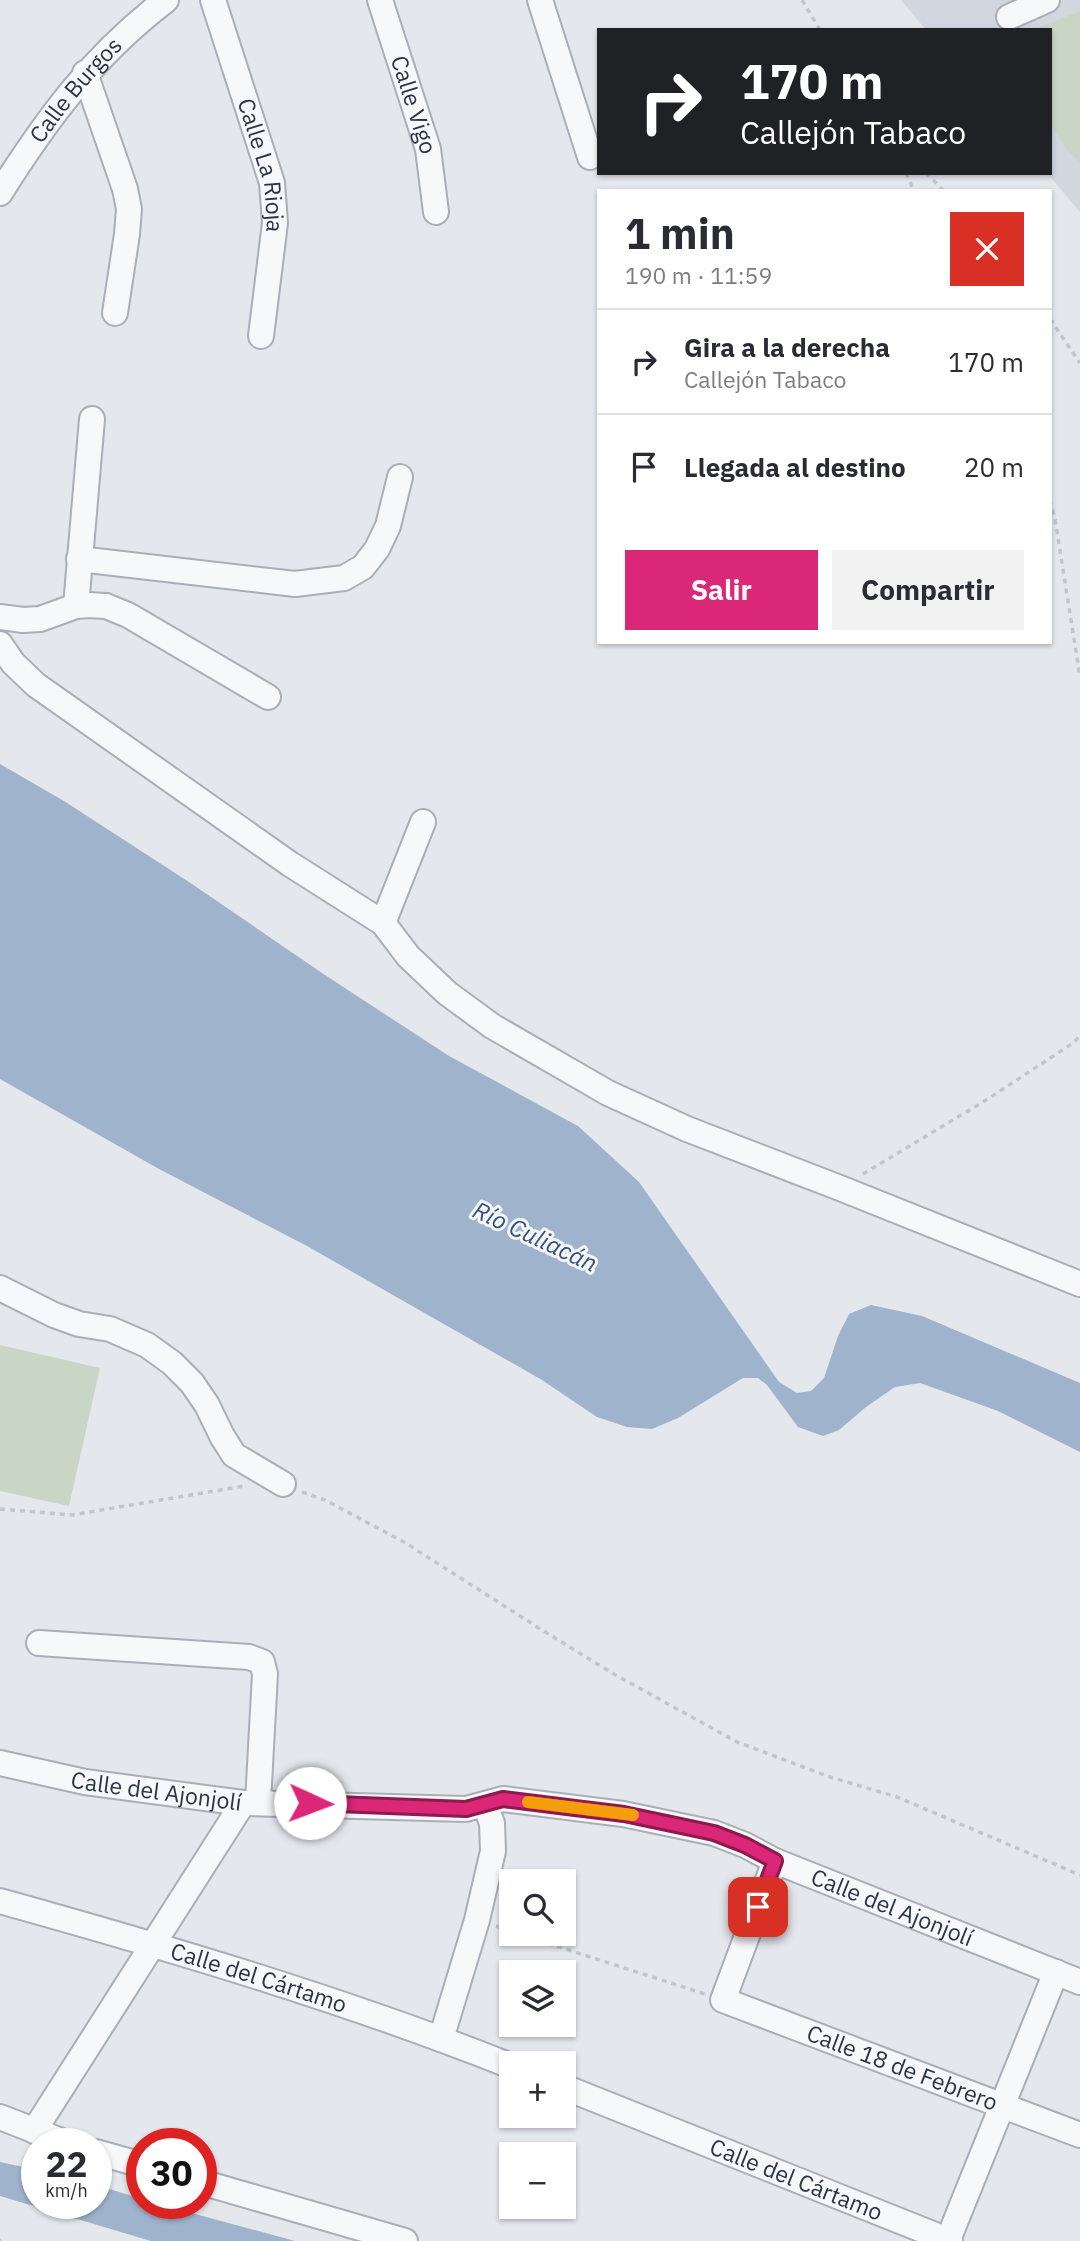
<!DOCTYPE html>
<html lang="es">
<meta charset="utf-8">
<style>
:root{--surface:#fff;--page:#f2f2f3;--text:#2b2b33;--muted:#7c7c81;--line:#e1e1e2;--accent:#db2777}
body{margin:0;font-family:"IBM Plex Sans",sans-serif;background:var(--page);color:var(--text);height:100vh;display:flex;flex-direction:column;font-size:26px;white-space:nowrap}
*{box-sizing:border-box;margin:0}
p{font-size:23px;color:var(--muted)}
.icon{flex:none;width:38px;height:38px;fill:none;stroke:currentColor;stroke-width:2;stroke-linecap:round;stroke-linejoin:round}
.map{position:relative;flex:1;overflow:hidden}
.panel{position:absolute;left:597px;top:189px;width:455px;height:455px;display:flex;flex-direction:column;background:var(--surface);border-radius:0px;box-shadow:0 2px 5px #0004}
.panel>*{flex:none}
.top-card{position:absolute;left:597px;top:28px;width:455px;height:147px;border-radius:0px;box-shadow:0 2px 5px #0004;background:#202124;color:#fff;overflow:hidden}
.fabs{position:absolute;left:499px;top:1869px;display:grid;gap:14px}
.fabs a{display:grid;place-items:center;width:77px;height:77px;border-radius:0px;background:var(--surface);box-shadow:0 2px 5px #0004;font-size:35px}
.speed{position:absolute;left:21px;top:2128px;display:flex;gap:14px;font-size:35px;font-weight:700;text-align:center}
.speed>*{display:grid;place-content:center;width:91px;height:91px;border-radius:50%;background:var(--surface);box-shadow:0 2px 5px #0004;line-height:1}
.speed small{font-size:18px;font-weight:400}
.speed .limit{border:10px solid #d22;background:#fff;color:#111}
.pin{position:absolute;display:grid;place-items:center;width:60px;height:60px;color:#fff;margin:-30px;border-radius:14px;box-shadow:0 4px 10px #0006}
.me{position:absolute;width:77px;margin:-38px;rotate:92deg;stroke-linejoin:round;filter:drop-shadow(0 0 5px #0008)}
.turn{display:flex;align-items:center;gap:24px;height:147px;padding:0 28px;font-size:32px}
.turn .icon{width:91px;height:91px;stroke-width:2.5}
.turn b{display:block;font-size:49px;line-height:60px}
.round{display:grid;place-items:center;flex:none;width:74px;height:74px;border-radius:0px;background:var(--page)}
.headline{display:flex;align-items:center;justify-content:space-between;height:119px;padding:0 28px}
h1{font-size:42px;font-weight:700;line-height:52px}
.action{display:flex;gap:14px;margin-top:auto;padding:14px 28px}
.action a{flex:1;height:80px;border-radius:0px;background:var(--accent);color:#fff;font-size:28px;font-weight:700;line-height:80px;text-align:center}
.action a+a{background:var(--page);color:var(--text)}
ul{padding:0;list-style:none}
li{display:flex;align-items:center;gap:21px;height:105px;padding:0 28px;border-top:2px solid var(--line)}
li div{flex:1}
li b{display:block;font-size:26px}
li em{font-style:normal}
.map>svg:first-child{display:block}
.built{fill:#d2d6de}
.green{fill:#c9d6c5}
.water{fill:#9fb4cc}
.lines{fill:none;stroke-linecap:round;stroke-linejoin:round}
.minor-casing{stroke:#a9aeb7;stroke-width:28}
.path{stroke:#c2c5cb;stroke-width:3.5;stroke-dasharray:5 5;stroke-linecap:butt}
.minor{stroke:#f7f8fa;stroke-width:24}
.route-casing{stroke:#8e194d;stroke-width:18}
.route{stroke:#db2777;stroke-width:12}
.slow{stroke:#f59e0b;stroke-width:12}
.labels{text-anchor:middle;stroke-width:6;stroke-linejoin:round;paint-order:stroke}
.street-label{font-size:23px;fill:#2b3445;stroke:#f4f6f9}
.water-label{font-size:24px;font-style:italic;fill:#34527a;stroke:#f4f6f9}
</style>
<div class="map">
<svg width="1080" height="2241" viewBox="0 0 1080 2241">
<rect width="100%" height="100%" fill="#e4e7ec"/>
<path class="built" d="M901,0H1080V212L1047,173H1050V30H926Z"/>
<path class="green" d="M1080,11V162L1068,151L1050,124V30H1033Z
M0,1345L100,1368L69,1506L0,1491Z"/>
<path class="water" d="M0,764L64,801L192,884L325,975L449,1056L578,1126L639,1182L779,1382L797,1393L811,1391L824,1378L838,1336L849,1314L871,1305L922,1316L1080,1383V1452L998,1411L920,1383L895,1387L866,1407L839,1430L823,1436L798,1427L767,1385L758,1378H743L678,1418L652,1429L627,1427L597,1417L542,1380L307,1246L159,1169L0,1079Z
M0,2162L37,2170V2203H96V2185L142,2199V2203H155L295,2241H151L0,2196Z"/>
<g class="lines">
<g class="minor-casing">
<g id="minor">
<path id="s1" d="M213,0L272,183L275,223L261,336"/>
<path id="s2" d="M380,0L428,149L436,212"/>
<path d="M540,0L590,157"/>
<path d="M1009,17L1047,0"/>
<path d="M85,73L125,189L129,209L127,234L115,313"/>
<path id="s3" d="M0,193C48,117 94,55 166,0"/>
<path d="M79,559L295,584L344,578L363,567L377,549L388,526L400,477"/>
<path d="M76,606L92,419"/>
<path d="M0,617L23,620L40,619L76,606L89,605L106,606L128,615L268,697"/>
<path d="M0,644L13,663L36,685L290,864L383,923L408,956L447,993L492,1026L608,1093L687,1129L840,1188L1080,1284"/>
<path d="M383,923L423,822"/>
<path d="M0,1288L54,1315L79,1324L110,1329L147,1345L172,1363L192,1383L207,1405L222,1436L234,1455L283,1484"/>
<path d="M39,1643L249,1657L262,1662L265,1674L258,1802"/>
<path id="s4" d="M0,1763L85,1782L243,1803L466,1809L503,1799L623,1814L714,1833L745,1845L775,1861L1080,1982"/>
<path id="s5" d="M775,1861L723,2000L1080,2135"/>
<path id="s6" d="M0,1901C172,1949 345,2000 511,2066"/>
<path d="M441,2039L477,1920L493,1851L492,1823L485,1805"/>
<path id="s7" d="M564,2087L950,2241"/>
<path d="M0,2117L69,2144"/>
<path d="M34,2131L243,1803"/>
<path d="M96,2152L142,2165"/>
<path d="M201,2182L405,2241"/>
<path d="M948,2240L1056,1972"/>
</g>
</g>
<path class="path" d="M802,0L820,30
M906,173L914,191
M926,173L944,191
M1050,319L1080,363
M1050,500L1055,519L1080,677
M863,1174L991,1097L1073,1043L1080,1036
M302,1492L325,1500L404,1542L542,1630L612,1673L737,1742L830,1777L897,1797L1080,1875
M0,1509L72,1515L244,1486
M496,1926L511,1931
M519,1934L705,1994
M0,2241H1"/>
<use href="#minor" class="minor"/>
</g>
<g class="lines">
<g class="route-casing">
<path id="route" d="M310,1803L466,1809L503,1799L575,1808L624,1814L714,1833L745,1845L775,1861L758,1907"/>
</g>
<use href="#route" class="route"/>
<path class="slow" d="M528,1802L633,1815"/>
</g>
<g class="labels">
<g class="street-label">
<text dy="8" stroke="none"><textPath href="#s3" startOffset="128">Calle Burgos</textPath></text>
<text dy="8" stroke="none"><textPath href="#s2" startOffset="110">Calle Vigo</textPath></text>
<text dy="8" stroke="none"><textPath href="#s1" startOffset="173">Calle La Rioja</textPath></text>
<text dy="8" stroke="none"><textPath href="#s4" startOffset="159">Calle del Ajonjolí</textPath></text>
<text dy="8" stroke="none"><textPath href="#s4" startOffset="915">Calle del Ajonjolí</textPath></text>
<text dy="8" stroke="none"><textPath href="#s6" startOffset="270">Calle del Cártamo</textPath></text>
<text dy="8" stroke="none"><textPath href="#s5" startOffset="340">Calle 18 de Febrero</textPath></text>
<text dy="8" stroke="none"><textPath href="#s7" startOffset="250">Calle del Cártamo</textPath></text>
</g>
<g class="water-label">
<text transform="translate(535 1237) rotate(25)" y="8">Río Culiacán</text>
</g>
</g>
</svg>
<div class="fabs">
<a><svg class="icon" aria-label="search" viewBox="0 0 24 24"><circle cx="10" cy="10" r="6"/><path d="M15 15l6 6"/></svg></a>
<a><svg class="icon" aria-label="layers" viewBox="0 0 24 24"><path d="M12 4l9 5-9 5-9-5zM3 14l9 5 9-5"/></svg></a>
<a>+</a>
<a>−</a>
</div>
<div class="speed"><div>22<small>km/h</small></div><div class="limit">30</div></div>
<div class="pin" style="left:758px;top:1907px;background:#d93025"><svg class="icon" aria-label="arrive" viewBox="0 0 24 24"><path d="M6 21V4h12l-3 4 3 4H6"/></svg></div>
<svg class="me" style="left:310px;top:1803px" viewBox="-20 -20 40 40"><circle r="19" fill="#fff"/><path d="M0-13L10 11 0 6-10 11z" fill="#db2777"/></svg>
<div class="top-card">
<div class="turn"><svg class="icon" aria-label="right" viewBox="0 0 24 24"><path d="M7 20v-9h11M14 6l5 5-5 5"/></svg><div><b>170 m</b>Callejón Tabaco</div></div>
</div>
<section class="panel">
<div class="headline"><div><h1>1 min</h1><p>190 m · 11:59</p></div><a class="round" style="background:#d93025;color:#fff"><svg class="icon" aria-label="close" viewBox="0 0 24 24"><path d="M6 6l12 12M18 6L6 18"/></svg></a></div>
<ul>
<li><svg class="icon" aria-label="right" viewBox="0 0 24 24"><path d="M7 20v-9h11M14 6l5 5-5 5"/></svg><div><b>Gira a la derecha</b><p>Callejón Tabaco</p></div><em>170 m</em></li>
<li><svg class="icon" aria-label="arrive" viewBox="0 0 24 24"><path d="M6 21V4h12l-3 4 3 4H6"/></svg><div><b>Llegada al destino</b></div><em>20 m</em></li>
</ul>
<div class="action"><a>Salir</a><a>Compartir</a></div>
</section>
</div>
